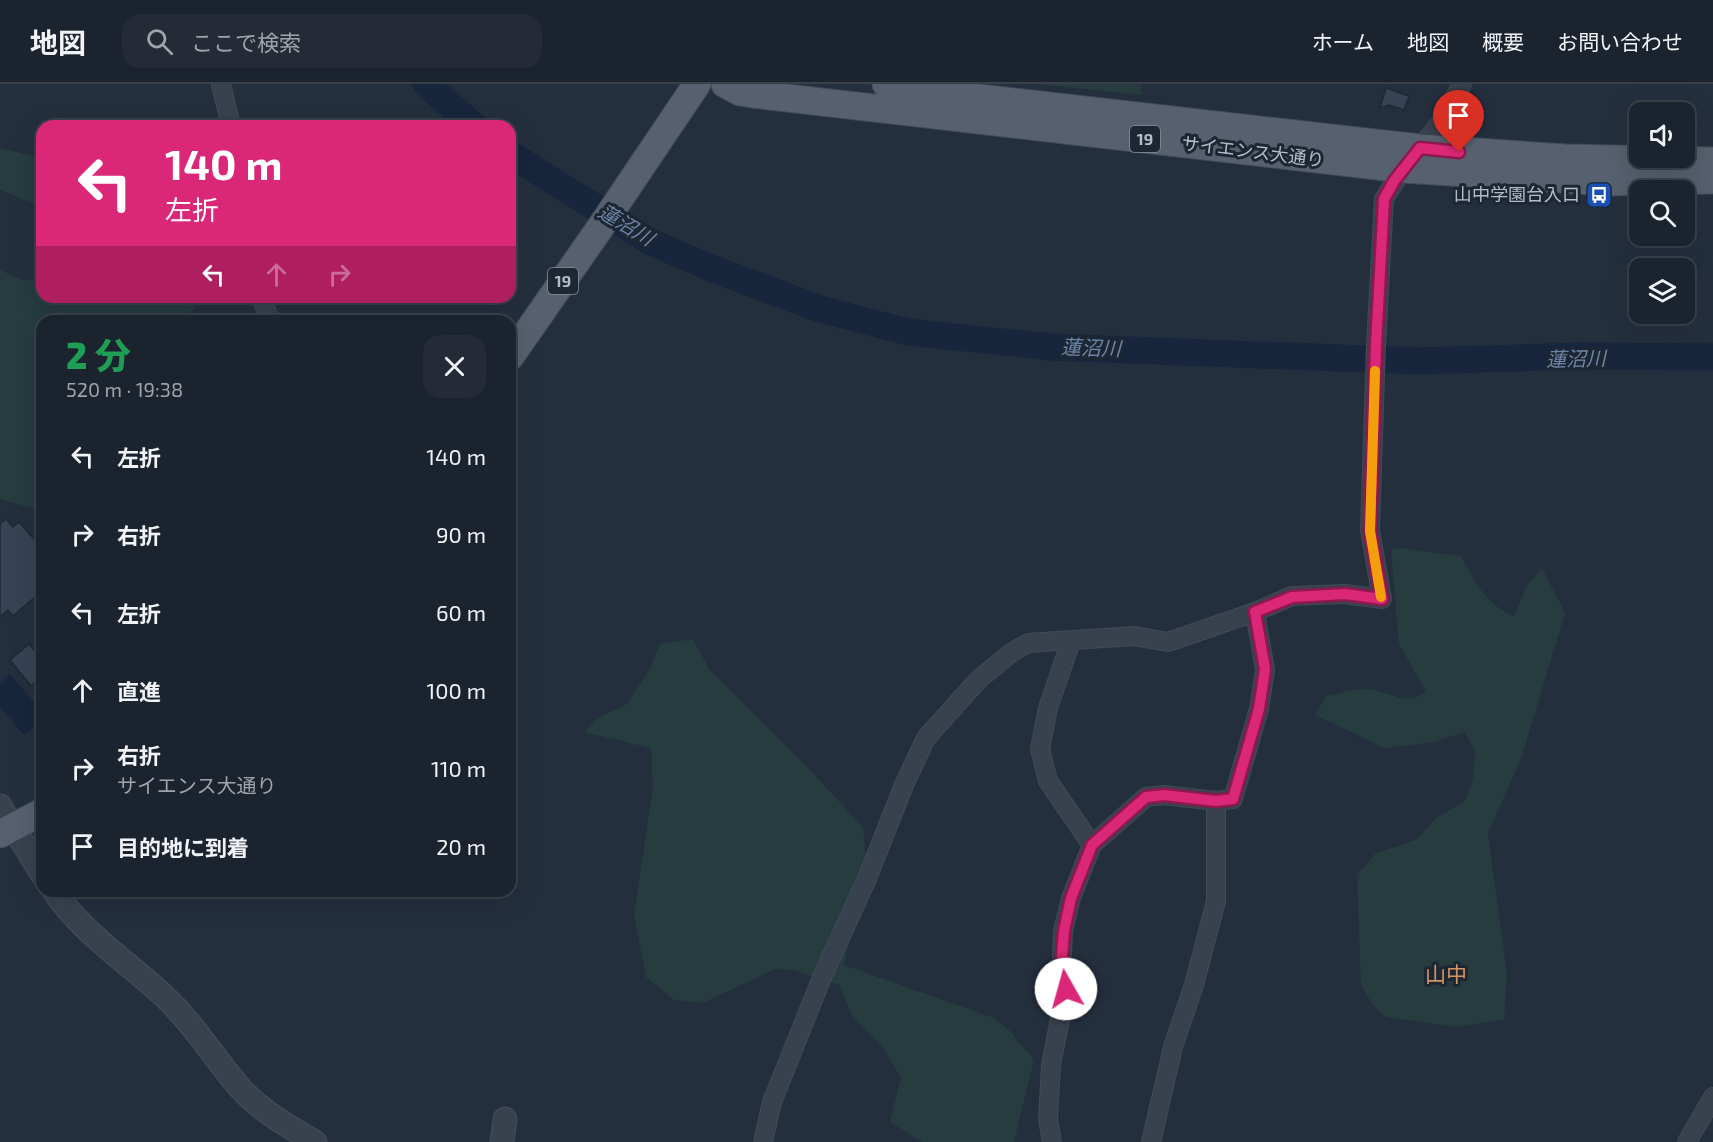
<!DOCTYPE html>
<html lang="ja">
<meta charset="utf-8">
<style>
:root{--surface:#1b232e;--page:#242b36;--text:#f1f3f6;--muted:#a0a4aa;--line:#39404a}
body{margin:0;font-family:"Exo 2","Noto Sans JP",sans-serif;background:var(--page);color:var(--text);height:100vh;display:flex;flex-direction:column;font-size:22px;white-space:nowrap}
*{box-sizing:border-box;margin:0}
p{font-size:20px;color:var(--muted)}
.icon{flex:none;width:33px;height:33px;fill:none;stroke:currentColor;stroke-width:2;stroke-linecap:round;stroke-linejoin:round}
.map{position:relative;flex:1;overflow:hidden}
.sheet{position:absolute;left:36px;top:231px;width:480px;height:582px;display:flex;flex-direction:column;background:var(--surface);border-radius:18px;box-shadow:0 6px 24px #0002,0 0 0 2px var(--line)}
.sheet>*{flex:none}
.guide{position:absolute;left:36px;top:36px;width:480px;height:183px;border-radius:18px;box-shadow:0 6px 24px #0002,0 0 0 2px var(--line);background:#db2777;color:#fff;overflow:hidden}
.tools{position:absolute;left:1629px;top:18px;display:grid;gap:12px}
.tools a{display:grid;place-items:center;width:66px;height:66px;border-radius:12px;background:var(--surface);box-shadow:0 6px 24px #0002,0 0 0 2px var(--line);font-size:30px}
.pin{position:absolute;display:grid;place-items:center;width:51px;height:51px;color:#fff;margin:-62px -26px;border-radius:50% 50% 50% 0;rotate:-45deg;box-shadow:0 0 6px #0007}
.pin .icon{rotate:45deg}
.me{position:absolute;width:66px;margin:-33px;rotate:353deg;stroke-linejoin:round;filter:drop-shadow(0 0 4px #0008)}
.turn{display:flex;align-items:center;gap:21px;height:126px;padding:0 30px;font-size:27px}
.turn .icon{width:78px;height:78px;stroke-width:2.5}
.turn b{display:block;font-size:42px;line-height:51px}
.lanes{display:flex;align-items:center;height:57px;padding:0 30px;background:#0003;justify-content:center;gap:30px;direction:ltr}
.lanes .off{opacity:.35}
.round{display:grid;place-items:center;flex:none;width:63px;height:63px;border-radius:18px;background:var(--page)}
.headline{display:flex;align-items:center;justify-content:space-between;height:102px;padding:0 30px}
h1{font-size:36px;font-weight:800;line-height:45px;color:#1e9e55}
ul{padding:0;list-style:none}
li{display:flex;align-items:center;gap:18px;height:78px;padding:0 30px}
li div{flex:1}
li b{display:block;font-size:22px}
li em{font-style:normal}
header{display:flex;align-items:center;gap:36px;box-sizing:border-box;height:84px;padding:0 30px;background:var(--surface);border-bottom:2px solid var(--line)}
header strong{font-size:28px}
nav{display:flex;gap:33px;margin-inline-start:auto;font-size:21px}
.search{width:420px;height:54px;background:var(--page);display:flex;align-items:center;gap:15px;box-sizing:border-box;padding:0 21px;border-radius:18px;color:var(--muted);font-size:22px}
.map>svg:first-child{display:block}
.green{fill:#263c3f}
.water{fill:#17263c}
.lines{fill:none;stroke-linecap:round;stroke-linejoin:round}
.river{stroke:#17263c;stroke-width:27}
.building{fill:#364354;stroke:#1f2835;stroke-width:1.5}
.minor-casing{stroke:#414a57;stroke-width:20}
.tertiary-casing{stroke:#414a57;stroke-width:25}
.primary-casing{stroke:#414a57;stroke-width:29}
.minor{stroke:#38414e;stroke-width:18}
.tertiary{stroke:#38414e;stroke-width:22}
.primary{stroke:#56606e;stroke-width:27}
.route-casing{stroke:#8e194d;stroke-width:15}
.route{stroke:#db2777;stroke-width:10}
.slow{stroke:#f59e0b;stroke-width:10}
.labels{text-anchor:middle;stroke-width:6;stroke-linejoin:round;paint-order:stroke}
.shield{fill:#1d2633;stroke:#878f9c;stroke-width:1.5}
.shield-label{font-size:16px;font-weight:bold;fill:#b4bcc9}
.street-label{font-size:18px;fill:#b4bcc9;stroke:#1d2633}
.poi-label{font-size:18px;fill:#b4bcc9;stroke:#1d2633;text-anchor:end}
.water-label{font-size:20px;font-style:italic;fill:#6d86a8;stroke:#1d2633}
.quarter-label{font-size:21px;fill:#d59563;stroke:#1d2633}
</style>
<header>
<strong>地図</strong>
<div class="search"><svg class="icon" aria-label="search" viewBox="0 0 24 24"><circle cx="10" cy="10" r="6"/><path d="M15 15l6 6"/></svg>ここで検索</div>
<nav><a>ホーム</a><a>地図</a><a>概要</a><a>お問い合わせ</a></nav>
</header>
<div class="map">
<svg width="1713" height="1058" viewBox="0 0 1713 1058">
<rect width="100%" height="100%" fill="#242f3e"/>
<path class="green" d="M1037,0H1141L1142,11Z
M0,64L42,74V123L0,106Z
M0,186L24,197L39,193L42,189V213H193L195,222L186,237H42V427L0,415Z
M1399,464L1461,472C1476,501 1485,518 1514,533L1526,503L1542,484L1565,529L1522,672L1488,749L1507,891L1504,935L1457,943L1386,933L1373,921L1361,901L1357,791L1376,769L1416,756L1435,735L1465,717L1473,696L1475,666L1464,648L1434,658L1385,664L1315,631L1326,612C1338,610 1355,604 1368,605C1387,607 1409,624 1426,607L1399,560L1391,466Z
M693,555L709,585L806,682L863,743L866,776L844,881L994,934L1009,946L1034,976L1014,1058H922L890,1038L901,994L883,963L852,932L840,901L793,886L775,885L703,919L674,916L646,893L634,832L653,702L651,664L584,648L598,634L627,620L649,586L660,560Z"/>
<path class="water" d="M10,590L42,628V636L24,651L0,623V599Z"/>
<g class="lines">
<path class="river" d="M426,0L474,42
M510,70L651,158L708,183L820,225L908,248L1052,263L1418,277L1580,272L1713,273"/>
</g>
<path class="building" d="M1386,4L1409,12L1404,26L1389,21L1380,24Z
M6,435L13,443L19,438L42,464V507L13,532L8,526L0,533V440Z
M29,560L42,575V593L31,602L10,576Z"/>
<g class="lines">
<g class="minor-casing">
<path id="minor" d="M221,0L231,42
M261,213L269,233L273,237
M1092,761L1146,713L1164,711L1216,717L1233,715L1259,625L1265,586L1255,528
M763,1058L772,1018L823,891L866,797L904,701L926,654L979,595L1011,569L1028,559L1134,552L1168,558L1255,528L1292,512L1345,510L1382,515L1370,446L1376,261L1384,115L1403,85L1441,38L1462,0
M1052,1058L1048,1035L1051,981L1066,905L1062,872L1063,847L1071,814L1092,761L1048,697L1040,665L1048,624L1071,557
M1151,1058L1173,963L1194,901L1216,817V717
M1687,1058L1713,1013"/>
</g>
<g class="tertiary-casing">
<path id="tertiary" d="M0,722L42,790
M54,807C82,849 129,879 166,914C195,941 215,976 241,1005C261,1027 289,1043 315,1058
M502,1058L505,1035"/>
</g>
<g class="primary-casing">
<path id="primary" d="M725,0L740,8L753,10L1403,85L1608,98L1713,96
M886,0L979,14L1420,64L1565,74L1713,77
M510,273L602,141L697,0
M0,750L42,728"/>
</g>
<use href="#minor" class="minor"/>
<use href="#tertiary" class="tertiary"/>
<use href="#primary" class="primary"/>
</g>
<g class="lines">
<g class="route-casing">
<path id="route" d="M1066,905L1062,872L1064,847L1071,814L1092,761L1146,713L1164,711L1216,717L1233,715L1259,625L1265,585L1255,528L1292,513L1345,510L1382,515L1370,447L1376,261L1384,115L1394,97L1420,64L1459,68"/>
</g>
<use href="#route" class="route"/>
<path class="slow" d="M1375,287L1370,447L1381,513"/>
</g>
<defs>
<g id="bus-square" transform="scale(1.35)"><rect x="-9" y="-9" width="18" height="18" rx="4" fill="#1a4fb4" stroke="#1d2633"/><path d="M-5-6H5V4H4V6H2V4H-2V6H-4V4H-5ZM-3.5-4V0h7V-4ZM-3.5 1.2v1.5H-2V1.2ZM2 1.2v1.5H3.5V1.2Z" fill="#fff"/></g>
</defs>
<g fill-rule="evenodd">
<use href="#bus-square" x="1599" y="111"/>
</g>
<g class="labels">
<g class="shield">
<rect x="1130" y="42" width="30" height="26" rx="4.5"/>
<rect x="548" y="184" width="30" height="26" rx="4.5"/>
</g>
<g class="shield-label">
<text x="1145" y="61">19</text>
<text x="563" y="203">19</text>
</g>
<g class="street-label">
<text transform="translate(1253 68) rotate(7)" y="6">サイエンス大通り</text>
</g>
<g class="poi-label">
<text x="1580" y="117">山中学園台入口</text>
</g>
<g class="water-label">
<text transform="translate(626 141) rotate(31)" y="7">蓮沼川</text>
<text transform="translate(1091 264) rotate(2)" y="7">蓮沼川</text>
<text transform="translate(1576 275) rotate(-1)" y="7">蓮沼川</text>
</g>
<g class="quarter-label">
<text x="1446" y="898">山中</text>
</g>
</g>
</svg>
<div class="tools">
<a><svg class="icon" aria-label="sound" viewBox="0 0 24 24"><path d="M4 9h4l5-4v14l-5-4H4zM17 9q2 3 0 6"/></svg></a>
<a><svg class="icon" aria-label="search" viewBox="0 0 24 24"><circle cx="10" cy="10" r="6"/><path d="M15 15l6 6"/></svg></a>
<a><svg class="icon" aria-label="layers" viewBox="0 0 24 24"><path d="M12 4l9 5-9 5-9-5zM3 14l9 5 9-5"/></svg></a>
</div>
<div class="pin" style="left:1459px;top:68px;background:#d93025"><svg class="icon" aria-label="arrive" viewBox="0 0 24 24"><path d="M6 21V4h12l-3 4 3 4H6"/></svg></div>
<svg class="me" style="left:1066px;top:905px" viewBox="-20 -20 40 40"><circle r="19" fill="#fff"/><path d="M0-13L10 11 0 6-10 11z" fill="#db2777"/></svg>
<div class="guide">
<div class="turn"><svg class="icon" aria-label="left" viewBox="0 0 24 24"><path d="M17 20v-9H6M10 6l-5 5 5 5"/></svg><div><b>140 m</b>左折</div></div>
<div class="lanes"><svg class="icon" aria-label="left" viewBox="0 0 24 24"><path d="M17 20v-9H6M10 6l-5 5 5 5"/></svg><svg class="icon off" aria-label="ahead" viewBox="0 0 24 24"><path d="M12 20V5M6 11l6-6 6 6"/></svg><svg class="icon off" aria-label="right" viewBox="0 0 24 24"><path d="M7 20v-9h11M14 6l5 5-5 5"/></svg></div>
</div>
<section class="sheet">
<div class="headline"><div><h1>2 分</h1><p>520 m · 19:38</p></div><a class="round"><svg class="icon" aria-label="close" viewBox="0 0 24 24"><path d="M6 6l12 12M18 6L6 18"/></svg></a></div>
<ul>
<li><svg class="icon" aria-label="left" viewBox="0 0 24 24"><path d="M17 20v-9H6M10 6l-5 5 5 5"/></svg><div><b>左折</b></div><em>140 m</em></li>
<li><svg class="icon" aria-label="right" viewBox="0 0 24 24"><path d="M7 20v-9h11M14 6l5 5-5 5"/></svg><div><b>右折</b></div><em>90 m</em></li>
<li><svg class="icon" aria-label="left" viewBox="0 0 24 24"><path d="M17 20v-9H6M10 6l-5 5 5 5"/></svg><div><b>左折</b></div><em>60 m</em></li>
<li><svg class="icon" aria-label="ahead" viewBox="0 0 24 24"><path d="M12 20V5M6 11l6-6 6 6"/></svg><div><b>直進</b></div><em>100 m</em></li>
<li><svg class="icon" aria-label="right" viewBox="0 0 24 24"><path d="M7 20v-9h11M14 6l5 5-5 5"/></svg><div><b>右折</b><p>サイエンス大通り</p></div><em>110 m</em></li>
<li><svg class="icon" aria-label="arrive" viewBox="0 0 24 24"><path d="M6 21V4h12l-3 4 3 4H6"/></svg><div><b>目的地に到着</b></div><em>20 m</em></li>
</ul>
</section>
</div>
